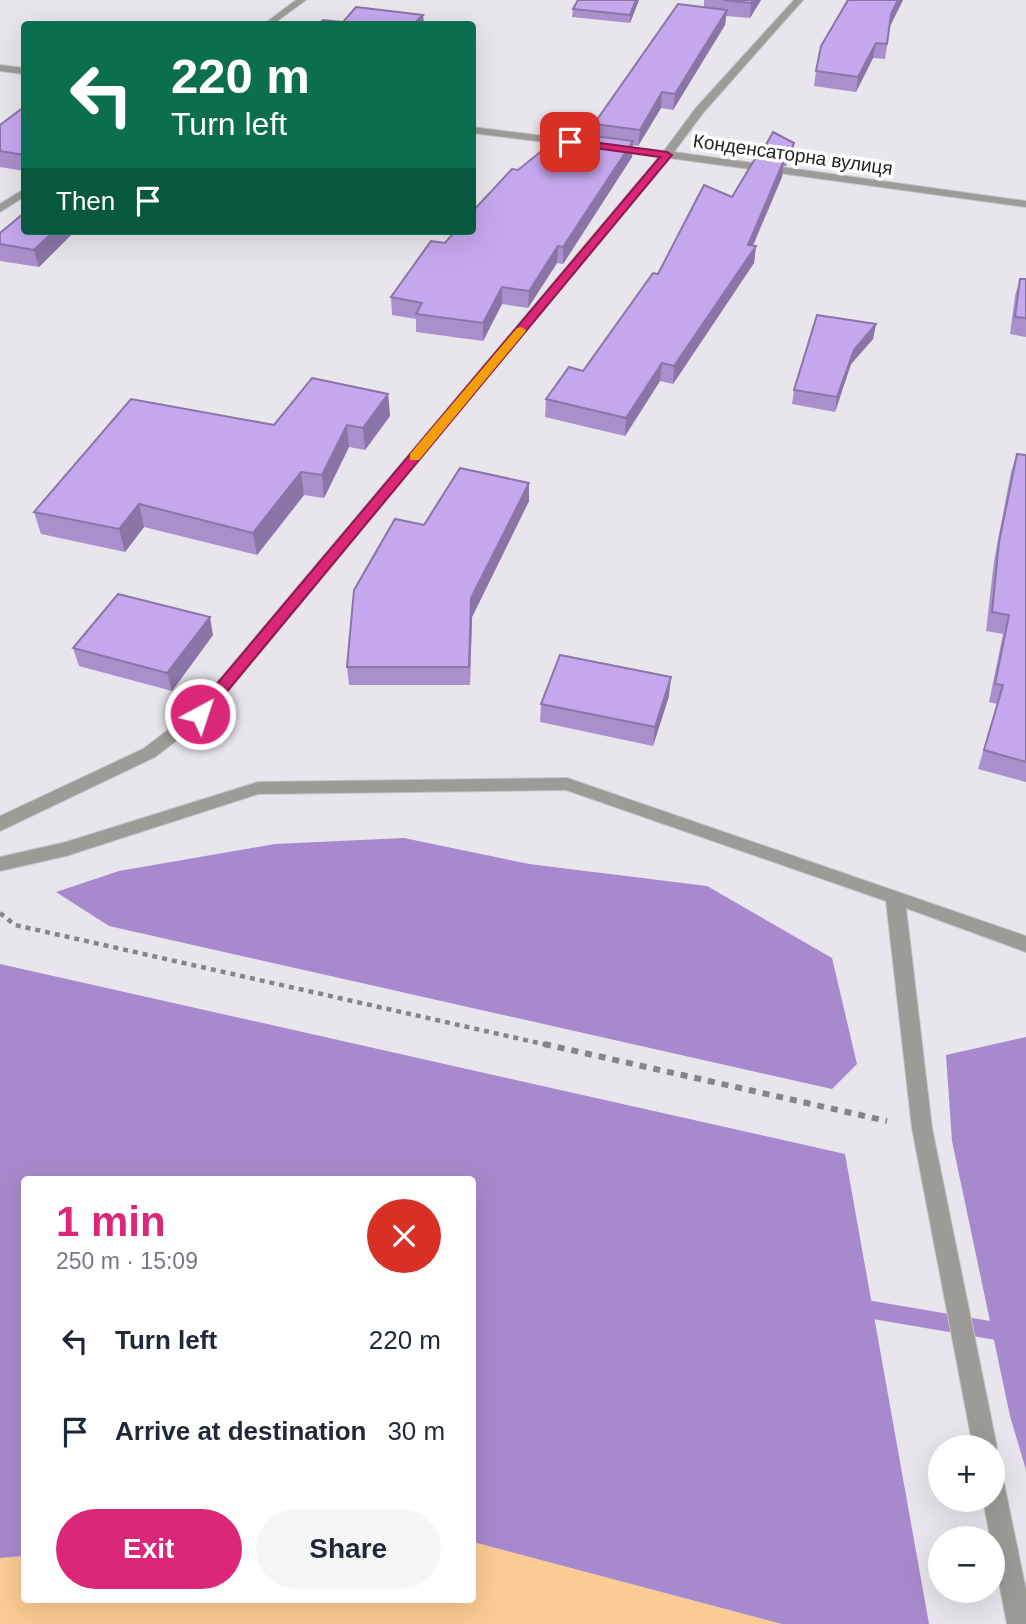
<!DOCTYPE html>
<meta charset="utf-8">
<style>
:root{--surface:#fff;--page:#f6f6f7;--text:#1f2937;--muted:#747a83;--accent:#db2777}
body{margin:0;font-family:Helvetica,sans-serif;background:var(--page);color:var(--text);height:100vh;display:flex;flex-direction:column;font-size:26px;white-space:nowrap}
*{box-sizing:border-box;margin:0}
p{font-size:23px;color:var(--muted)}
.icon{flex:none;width:38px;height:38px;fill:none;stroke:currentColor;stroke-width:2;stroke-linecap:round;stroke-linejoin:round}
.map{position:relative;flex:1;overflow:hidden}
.side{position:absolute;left:21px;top:1176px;width:455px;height:427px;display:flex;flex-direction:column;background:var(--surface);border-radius:7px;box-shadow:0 7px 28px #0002}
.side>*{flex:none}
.guide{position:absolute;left:21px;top:21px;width:455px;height:214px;border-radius:7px;box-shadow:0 7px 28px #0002;background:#0b6e4f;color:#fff;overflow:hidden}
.buttons{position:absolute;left:928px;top:1435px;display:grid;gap:14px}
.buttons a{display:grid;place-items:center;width:77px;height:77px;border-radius:50%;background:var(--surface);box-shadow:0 7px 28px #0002;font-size:35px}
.pin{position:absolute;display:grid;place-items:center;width:60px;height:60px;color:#fff;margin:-30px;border-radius:14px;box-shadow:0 4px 10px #0006}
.me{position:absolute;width:77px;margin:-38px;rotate:40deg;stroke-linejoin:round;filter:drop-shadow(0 0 5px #0008)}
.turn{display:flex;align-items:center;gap:24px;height:147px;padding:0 35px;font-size:32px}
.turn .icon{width:91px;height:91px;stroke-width:2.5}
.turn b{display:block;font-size:49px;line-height:60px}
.then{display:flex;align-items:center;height:66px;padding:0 35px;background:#0003;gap:14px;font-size:26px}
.round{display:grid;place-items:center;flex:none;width:74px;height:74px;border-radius:37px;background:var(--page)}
.summary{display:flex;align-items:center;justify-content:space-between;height:119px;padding:0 35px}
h1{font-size:42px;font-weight:700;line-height:52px;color:var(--accent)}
.button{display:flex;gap:14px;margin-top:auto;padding:14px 35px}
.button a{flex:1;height:80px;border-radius:42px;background:var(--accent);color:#fff;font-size:28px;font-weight:700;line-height:80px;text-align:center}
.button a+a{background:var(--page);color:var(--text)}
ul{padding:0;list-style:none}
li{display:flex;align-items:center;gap:21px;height:91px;padding:0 35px}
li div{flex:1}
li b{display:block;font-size:26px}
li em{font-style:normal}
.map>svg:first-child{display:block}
.green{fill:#facb92}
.water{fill:#a789cd}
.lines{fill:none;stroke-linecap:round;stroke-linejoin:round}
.stream{fill:#a789cd;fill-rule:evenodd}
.minor-casing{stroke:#c5c2c8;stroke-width:2}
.path-far1{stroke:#868489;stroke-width:4.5;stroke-dasharray:5 5;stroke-linecap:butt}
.path{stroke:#868489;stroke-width:6;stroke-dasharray:7 7;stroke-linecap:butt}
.minor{fill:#9d9b98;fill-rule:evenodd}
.wall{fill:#a990cc}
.shaded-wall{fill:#8a75a6}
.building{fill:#c5a7ed;stroke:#8a75a6;stroke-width:2}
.route{fill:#db2777;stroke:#8e194d;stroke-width:2}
.slow{fill:#f59e0b}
.labels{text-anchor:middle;stroke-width:7;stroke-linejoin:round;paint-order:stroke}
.far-street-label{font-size:19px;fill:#242326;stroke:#fff}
</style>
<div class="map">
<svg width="1026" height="1624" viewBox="0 0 1026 1624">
<rect width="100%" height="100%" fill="#e8e5ec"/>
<path class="green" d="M473,1542L782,1624H0V1558L24,1556V1600H472Z"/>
<path class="water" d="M404,838L529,864L707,886L832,958L857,1064L832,1089L109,926L56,892L119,871L275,844Z
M0,964L845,1154L929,1624H782L473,1542L472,1180H24V1556L0,1558Z
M1026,1037V1470L1010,1416L952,1141L946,1055Z"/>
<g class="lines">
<path class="stream" d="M855,1298L1026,1327V1345L855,1316L849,1313L846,1307L849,1301Z"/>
<g class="minor-casing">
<path id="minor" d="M296,0H306L273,24H264Z
M794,0H803L703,113L674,152L1026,201V207L669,158L206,718L155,757L0,831V816L143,749L194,710L659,157L611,150L607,149V145L664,151L695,109Z
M0,65L24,68V74L0,71Z
M472,127L577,140L582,143L577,146L472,133Z
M24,189V197L0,212V204Z
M567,778L1026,936V952L906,908L932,1128L997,1447L994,1456L992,1447H973L912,1128L886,901L566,790L258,794L66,856L0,871V857L66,842L258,782Z
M992,1471L1001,1474L1004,1483L1026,1590V1624H1007L983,1500H992Z"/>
</g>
<path class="path-far1" d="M0,913L15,925L552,1046"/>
<path class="path" d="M544,1044L887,1121"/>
<use href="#minor" class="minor"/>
</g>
<path class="wall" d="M578,0H639L630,23L572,17L573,9Z
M704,0H761L750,18L726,16L725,25L673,110L661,108L638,146L633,145L632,157L563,264L557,263L528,308L502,304L483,341L416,332V319L392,315L391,297L518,170L593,136L594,124L704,7Z
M903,0L890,27L885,59L873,58L856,92L814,86L816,71Z
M24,107V171L0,167V125Z
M793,151L786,166H783L782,177L753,246H756L754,263L673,384L660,381L625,436L545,417L546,399L583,371L658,274L732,197L760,157L761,154Z
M75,231L39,267L0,261V233Z
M1020,279H1026V337L1010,334L1015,296Z
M876,324L873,339L851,364L835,412L792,404L794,390Z
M388,394L390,416L365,450L349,447L324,498L304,495L257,555L144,527L125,552L41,534L34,512L274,425Z
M1017,454L1026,455V782L978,769L997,704L989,702L1003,634L986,631L994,561L1011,472Z
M529,483V501L472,617L470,685H349L347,667L424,525Z
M213,635L172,691L79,666L73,648Z
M669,696L653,746L540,722L541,704Z"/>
<path class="shaded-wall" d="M636,0H639L630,23V15Z
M753,0H761L750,18L751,3Z
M898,0H903L888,29L891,14Z
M727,10L725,25L673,110L675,94Z
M423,15L424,24H413Z
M876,43L873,58L856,92L858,77Z
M662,92L661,108L638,146L640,130Z
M633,141L632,157L563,264V247Z
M794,143L793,151L786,166L788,158Z
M784,160L782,177L746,261L756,246L754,263L673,384L674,366L748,245Z
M54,231H75L39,267L34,250Z
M558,246L557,263L528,308L529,291Z
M502,287V304L483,341V323Z
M876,324L873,339L851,364L835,412L837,397L854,350Z
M662,363L660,381L625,436L626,418Z
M388,394L390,416L365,450L363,428Z
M347,425L349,447L324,498L322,475Z
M301,472L304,495L257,555L253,533Z
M529,483V501L472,617L470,685L471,598Z
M139,504L144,527L125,552L119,529Z
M210,617L213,635L172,691L167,673Z
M671,677L669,696L653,746L655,727Z"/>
<path class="building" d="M578,0H636L630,15L573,9Z
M723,0H753L751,3Z
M848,0H898L891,14L887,44L876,43L858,77L816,71L821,46Z
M678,4L727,10L675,94L662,92L640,130L594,124Z
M356,7L423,15L413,24H318L323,20L343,22Z
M24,107V155L0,151V125Z
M565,132L633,141L563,247L558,246L529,291L502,287L483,323L416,314L422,303L391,297L431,241L445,243L455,231H472V212L512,169L518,170Z
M773,132L794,143L788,158L761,154Z
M756,157L784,160L748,245L756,246L674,366L662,363L626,418L546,399L569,367L583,371L653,273L658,274L704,185L732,197Z
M24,213V231H54L34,250L0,244V233Z
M1020,279H1026V318L1015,317Z
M817,315L876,324L854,350L837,397L794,390Z
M312,378L388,394L363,428L347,425L322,475L301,472L253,533L139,504L119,529L34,512L131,399L274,425Z
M1017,454L1026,455V762L984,750L1003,685L995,684L1009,615L992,612L999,542Z
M460,468L529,483L471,598L469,667H347L354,590L395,519L424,525Z
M118,594L210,617L167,673L73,648Z
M560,655L671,677L655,727L541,704Z"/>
<path class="route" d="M570,139L667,152L672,155L205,718H195L192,714L195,710L660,157L566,144L565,142Z"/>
<path class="slow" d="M521,327L526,330L525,332L419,460H410V454L517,328Z"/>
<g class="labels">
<g class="far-street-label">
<text transform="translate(793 154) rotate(8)" y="7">Конденсаторна вулиця</text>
</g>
</g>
</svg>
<div class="buttons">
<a>+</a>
<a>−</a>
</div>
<div class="pin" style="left:570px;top:142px;background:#d93025"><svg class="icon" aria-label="arrive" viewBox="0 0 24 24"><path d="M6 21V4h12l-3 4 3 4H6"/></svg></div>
<svg class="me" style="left:200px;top:714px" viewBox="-20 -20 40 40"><circle r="17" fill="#db2777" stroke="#fff" stroke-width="3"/><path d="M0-11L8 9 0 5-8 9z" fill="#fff"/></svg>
<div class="guide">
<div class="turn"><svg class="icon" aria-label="left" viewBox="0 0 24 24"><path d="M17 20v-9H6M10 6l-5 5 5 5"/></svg><div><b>220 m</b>Turn left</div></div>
<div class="then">Then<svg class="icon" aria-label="arrive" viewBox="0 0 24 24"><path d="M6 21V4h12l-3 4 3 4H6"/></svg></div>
</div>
<section class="side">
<div class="summary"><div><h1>1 min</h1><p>250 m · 15:09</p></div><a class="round" style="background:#d93025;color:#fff"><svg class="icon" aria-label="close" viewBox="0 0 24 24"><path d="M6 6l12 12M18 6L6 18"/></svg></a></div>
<ul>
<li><svg class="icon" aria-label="left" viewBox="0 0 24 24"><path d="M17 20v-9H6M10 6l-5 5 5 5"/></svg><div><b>Turn left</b></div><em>220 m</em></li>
<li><svg class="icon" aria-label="arrive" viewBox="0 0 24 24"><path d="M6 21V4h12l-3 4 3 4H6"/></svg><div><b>Arrive at destination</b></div><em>30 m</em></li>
</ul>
<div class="button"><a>Exit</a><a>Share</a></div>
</section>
</div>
